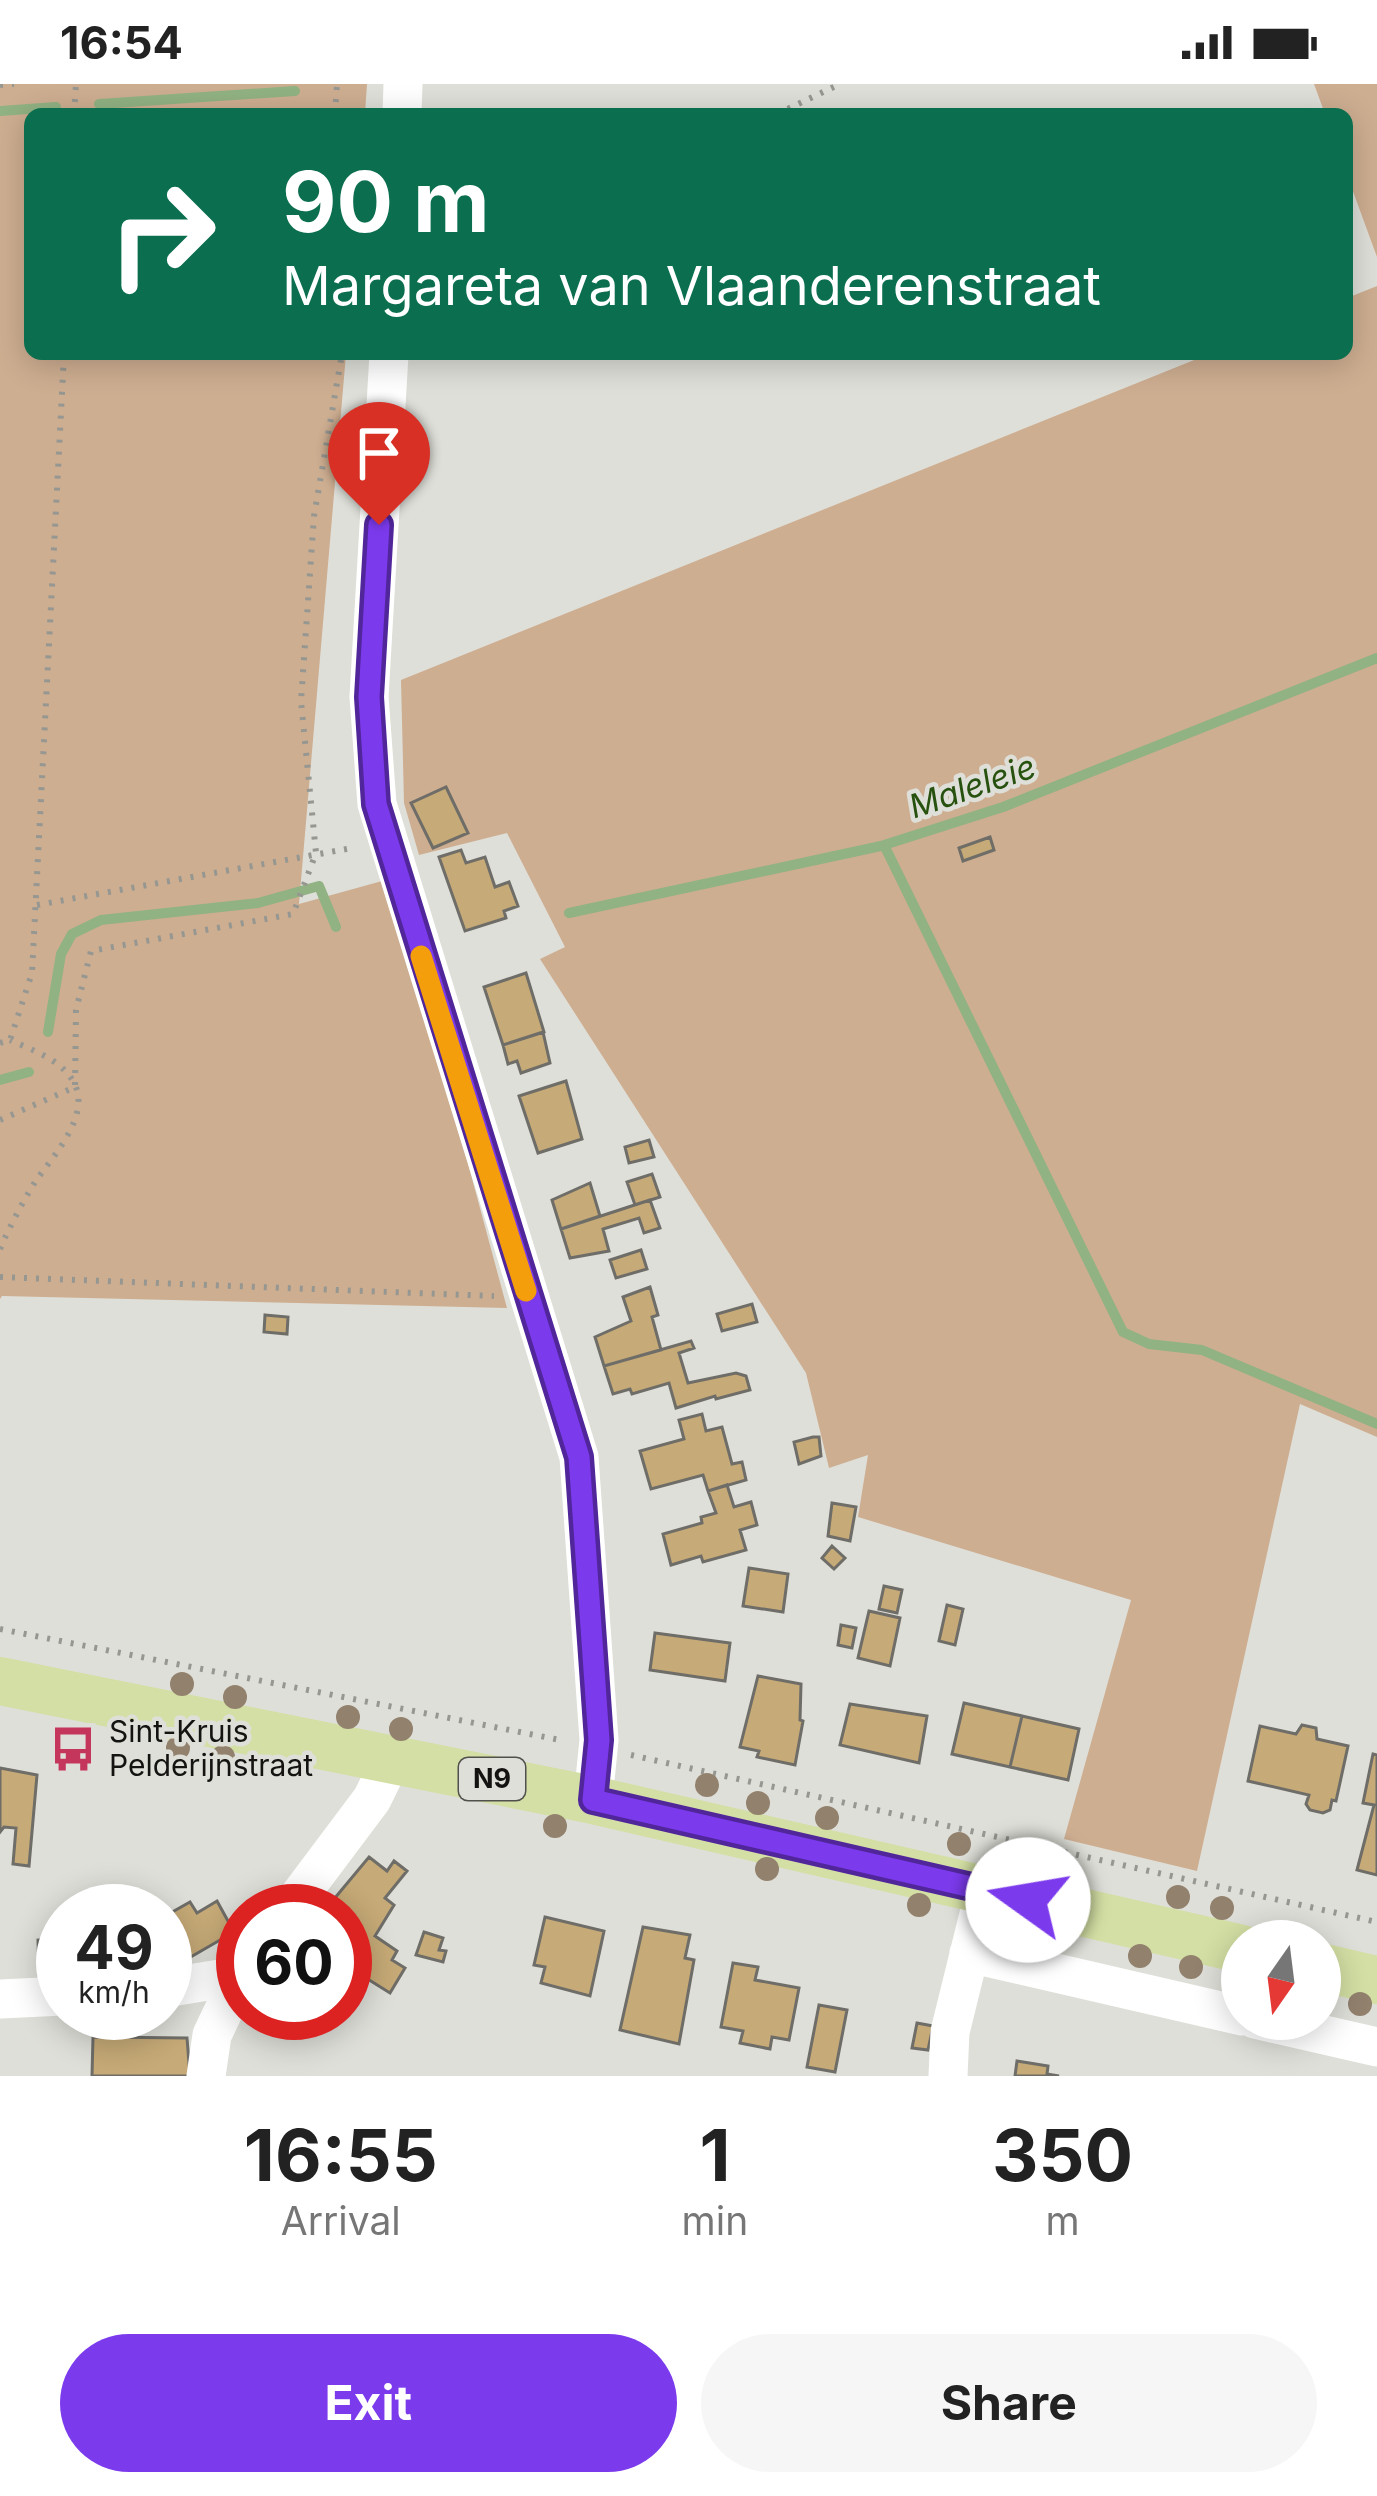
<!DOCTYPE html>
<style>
:root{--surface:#fff;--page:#f6f6f6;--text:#222;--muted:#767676;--accent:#7c3aed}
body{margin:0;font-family:Inter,sans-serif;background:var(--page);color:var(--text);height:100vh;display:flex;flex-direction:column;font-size:45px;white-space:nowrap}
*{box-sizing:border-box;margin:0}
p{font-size:39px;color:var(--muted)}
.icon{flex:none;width:66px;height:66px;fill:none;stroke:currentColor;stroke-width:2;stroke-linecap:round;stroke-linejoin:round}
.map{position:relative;height:1992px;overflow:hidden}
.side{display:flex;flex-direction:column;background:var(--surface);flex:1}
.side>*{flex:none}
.top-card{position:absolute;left:24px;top:24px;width:1329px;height:252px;border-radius:18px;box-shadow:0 6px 30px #0003;background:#0b6e4f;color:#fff;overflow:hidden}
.needle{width:78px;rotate:194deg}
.fabs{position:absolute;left:1221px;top:1836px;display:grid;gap:24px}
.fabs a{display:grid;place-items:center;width:120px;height:120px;border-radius:50%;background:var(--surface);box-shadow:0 6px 30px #0003;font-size:60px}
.speed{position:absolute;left:36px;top:1800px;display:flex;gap:24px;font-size:60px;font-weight:700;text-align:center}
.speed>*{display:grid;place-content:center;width:156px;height:156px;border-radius:50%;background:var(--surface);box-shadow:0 6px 30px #0003;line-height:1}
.speed small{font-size:30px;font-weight:400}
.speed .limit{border:18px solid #d22;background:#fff;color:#111}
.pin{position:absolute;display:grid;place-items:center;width:102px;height:102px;color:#fff;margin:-123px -51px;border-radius:50% 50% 50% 0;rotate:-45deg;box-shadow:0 0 12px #0007}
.pin .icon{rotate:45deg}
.me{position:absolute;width:132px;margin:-66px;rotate:283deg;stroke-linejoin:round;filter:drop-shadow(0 0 9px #0008)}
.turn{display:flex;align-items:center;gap:42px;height:252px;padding:0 60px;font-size:54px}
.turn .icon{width:156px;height:156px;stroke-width:2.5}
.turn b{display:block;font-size:84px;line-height:102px}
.eta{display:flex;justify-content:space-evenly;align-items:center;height:204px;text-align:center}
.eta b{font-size:72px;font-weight:700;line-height:84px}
.cta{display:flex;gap:24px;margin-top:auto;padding:24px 60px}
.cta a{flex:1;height:138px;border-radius:72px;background:var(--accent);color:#fff;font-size:48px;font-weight:700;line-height:138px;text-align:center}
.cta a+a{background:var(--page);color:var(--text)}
.status{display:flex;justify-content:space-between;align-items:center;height:84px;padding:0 60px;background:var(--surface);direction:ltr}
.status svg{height:33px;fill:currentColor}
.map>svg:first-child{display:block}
.green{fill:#ceae91}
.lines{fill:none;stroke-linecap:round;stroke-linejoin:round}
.stream{stroke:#91b283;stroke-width:10}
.building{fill:#c6aa77;stroke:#6f6d68;stroke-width:3}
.path{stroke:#979792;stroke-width:6;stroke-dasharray:3 9;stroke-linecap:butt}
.minor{stroke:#fff;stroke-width:39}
.major{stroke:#d3dfa4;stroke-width:48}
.tree{fill:#92816d}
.route-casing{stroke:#51269a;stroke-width:30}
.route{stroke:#7c3aed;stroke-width:21}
.slow{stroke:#f59e0b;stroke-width:21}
.labels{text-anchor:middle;stroke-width:9;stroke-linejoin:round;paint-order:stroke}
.shield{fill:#dfdfd9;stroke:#51504d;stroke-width:3}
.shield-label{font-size:27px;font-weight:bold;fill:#141311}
.poi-label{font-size:30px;fill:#141311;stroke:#dfdfd9;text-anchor:start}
.water-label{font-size:33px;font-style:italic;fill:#27510e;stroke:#dfdfd9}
</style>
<div class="status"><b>16:54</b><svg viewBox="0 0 49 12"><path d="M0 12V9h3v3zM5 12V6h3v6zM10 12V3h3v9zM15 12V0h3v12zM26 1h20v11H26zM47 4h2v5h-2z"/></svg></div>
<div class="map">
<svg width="1377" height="1992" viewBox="0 0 1377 1992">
<rect width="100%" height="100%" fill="#dfdfd9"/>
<path class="green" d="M0,0H367L365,30H30V270H346L299,820L382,797L467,1076L507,1224L2,1212L0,1215Z
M1314,0H1377V173L1347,91V30H1325Z
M1377,202V1353L1300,1320L1197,1787L1064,1755L1131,1516L858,1433L868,1371L829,1384L806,1289L540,875L565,863L507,749L419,771L404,719L401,596L1209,270H1347V214Z"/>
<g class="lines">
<path class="stream" d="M99,20L295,7
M0,27L56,23
M884,761L1123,1248L1149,1260L1202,1266L1377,1340
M569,829L881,762L1003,723L1377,574
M48,948L61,870L72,850L101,836L258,819L319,802L336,843
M0,996L29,988"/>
</g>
<path class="building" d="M446,703L468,749L433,764L411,719Z
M990,753L994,766L963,777L959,764Z
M461,766L466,779L485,773L495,803L509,798L518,822L504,827L506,834L465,847L439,773Z
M526,889L544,948L503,961L484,903Z
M543,948L550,979L521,989L517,977L508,980L503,961Z
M566,997L582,1055L538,1069L519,1012Z
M649,1056L654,1073L629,1079L625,1063Z
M652,1090L660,1113L635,1121L627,1098Z
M590,1099L600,1132L561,1145L552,1116Z
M650,1116L660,1144L644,1149L639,1134L603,1145L609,1167L570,1174L561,1145Z
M641,1166L647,1185L616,1194L610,1176Z
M650,1203L658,1231L652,1233L661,1266L604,1282L595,1253L631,1237L623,1213Z
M752,1220L757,1238L722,1247L717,1230Z
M265,1231L288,1233L287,1250L264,1248Z
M691,1257L694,1264L679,1269L688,1299L736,1289L746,1292L750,1306L716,1315L715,1312L676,1324L669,1299L632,1310L630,1305L613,1310L604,1282Z
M702,1330L706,1347L722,1343L732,1380L742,1378L746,1396L708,1407L703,1391L651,1405L640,1367L684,1355L679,1336Z
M813,1353H819L821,1372L799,1380L794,1358Z
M727,1401L734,1423L751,1418L757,1441L740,1446L746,1466L703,1478L701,1472L671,1481L663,1450L702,1439L701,1433L716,1429L708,1407Z
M832,1419L856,1423L850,1457L828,1452Z
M832,1462L845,1474L834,1485L822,1474Z
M749,1484L788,1490L783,1528L743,1522Z
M884,1502L902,1506L897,1529L879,1525Z
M947,1521L963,1525L955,1561L939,1557Z
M869,1527L900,1534L890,1582L858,1574Z
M841,1541L856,1544L852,1564L838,1561Z
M655,1549L730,1559L725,1597L650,1586Z
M758,1592L801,1600L800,1636L803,1637L795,1681L757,1673L759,1667L740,1663Z
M964,1619L1022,1632L1010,1683L952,1670Z
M850,1620L927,1632L919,1679L840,1661Z
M1022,1632L1079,1645L1068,1696L1010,1683Z
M1302,1641L1316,1644L1317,1655L1348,1662L1336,1717L1332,1716L1330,1726L1323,1729L1310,1726L1306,1720L1309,1711L1248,1697L1260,1642L1296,1650Z
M1373,1670L1377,1671V1791L1357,1786L1374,1721L1363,1719Z
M0,1684L37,1691L29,1782L13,1780L16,1744L4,1743L0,1748Z
M369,1773L387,1787L394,1777L407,1787L385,1814L394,1821L375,1852L397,1867L392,1876L405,1884L390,1909L350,1884L358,1870L345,1861V1827H324Z
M217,1817L234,1848L182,1878L165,1848L174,1842L167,1831L190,1818L197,1829Z
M545,1833L604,1847L590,1912L541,1899L545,1883L534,1881Z
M643,1843L690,1851L685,1874L694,1876L679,1960L620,1946Z
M424,1848L443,1854L439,1866L446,1867L443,1878L416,1871Z
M63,1853V1890H39L38,1856Z
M733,1879L758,1883L755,1896L799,1904L789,1956L772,1953L770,1965L740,1959L743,1947L721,1943Z
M819,1921L847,1926L835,1988L807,1983Z
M917,1939L933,1942L928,1966L912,1964Z
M93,1953L187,1954L190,1992H92Z
M1017,1977L1048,1982L1047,1990L1059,1992H1015Z"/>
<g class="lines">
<path class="path" d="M0,1L14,0
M74,30L76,0
M335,30L337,0
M777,30L840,0
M37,821L352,764
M0,959L10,956L32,889L64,270
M0,1036L75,1003L76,926L91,867L293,830L316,769L301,617L314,432L342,270
M0,1165C10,1142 22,1119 35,1098C53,1072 93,1030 73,997C60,975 32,966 10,956
M0,1193L494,1212
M0,1545L565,1657
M631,1671L1377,1838"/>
<path class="minor" d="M402,30L403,0
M389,270L369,613L377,720L579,1373L599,1656L593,1716
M288,1827L372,1715L392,1674
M969,1869L1242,1932
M165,1904L238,1892
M0,1915L63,1912
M1255,1935L1377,1963
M206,1992L212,1951L243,1886
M948,1992L950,1948L985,1806"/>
<path class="major" d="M0,1597L593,1716L1242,1865
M1320,1883L1377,1896"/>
</g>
<g class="tree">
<circle cx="182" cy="1600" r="12"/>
<circle cx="235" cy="1613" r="12"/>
<circle cx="348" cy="1633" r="12"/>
<circle cx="401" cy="1645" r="12"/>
<circle cx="178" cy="1664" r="12"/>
<circle cx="223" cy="1673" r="12"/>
<circle cx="707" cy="1701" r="12"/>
<circle cx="758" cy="1719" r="12"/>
<circle cx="827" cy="1734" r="12"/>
<circle cx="555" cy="1742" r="12"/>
<circle cx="959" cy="1760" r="12"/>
<circle cx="1032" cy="1780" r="12"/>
<circle cx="767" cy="1785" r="12"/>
<circle cx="1178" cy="1813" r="12"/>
<circle cx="919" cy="1821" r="12"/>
<circle cx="1222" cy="1824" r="12"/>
<circle cx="1017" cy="1844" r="12"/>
<circle cx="1062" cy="1852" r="12"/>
<circle cx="1140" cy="1872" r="12"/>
<circle cx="1191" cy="1883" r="12"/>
<circle cx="1360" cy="1920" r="12"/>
</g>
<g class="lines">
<g class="route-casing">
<path id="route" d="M379,441L369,613L376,720L579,1373L599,1656L593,1716L1028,1816"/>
</g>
<use href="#route" class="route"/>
<path class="slow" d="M421,872L526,1207"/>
</g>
<defs>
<g id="bus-bare" transform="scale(3.6)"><path d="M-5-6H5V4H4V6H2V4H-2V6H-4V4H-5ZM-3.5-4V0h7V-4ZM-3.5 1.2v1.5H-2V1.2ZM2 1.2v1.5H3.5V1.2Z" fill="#c5365d" stroke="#dfdfd9" stroke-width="2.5" paint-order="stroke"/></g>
</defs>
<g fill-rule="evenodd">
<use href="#bus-bare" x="73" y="1665"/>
</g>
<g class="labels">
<rect class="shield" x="459" y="1674" width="66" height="42" rx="9"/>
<g class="shield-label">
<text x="492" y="1704">N9</text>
</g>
<g class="poi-label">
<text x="109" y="1658">Sint-Kruis<tspan x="109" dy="34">Pelderijnstraat</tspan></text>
</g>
<g class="water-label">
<text transform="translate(972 702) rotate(-19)" y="12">Maleleie</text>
</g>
</g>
</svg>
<div class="fabs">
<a><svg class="needle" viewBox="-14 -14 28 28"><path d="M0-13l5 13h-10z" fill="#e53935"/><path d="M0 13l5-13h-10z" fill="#767676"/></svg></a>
</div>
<div class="speed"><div>49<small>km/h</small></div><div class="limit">60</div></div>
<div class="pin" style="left:379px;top:441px;background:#d93025"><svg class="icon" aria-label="arrive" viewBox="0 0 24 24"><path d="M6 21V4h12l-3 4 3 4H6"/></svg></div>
<svg class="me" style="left:1028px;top:1816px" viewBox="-20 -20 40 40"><circle r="19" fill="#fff"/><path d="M0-13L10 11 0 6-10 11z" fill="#7c3aed"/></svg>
<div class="top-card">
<div class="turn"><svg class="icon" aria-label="right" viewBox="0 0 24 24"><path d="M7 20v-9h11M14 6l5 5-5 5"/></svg><div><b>90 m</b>Margareta van Vlaanderenstraat</div></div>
</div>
</div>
<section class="side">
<div class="eta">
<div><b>16:55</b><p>Arrival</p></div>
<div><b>1</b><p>min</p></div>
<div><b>350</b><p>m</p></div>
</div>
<div class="cta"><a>Exit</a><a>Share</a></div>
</section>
